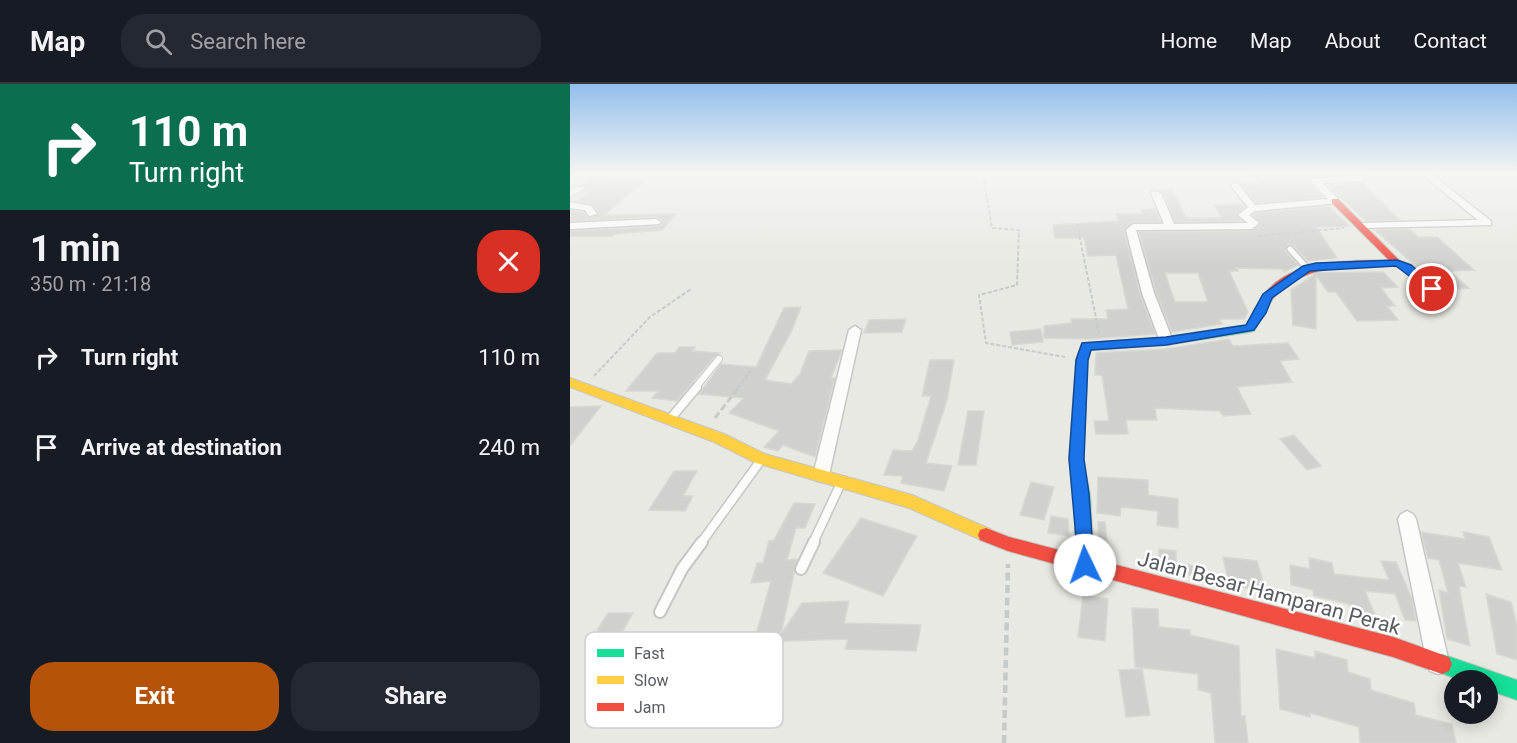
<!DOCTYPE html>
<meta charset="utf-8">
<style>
:root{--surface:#171b24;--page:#242831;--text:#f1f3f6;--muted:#9ea1a6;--line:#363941;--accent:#b45309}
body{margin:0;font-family:Roboto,sans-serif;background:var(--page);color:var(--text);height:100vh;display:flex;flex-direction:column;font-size:22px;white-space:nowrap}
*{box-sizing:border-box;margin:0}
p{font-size:20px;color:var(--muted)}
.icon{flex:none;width:33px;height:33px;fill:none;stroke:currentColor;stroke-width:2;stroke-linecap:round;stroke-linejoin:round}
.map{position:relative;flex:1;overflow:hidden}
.sheet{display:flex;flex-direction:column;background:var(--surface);width:570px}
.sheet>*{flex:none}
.hud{background:#0b6e4f;color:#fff;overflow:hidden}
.fabs{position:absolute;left:874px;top:586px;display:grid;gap:12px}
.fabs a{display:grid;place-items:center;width:54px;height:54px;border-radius:50%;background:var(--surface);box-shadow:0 3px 15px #0003;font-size:30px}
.pin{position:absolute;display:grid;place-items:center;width:51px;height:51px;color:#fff;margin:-26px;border:3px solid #fff;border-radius:50%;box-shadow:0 2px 6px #0007}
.me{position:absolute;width:66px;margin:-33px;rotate:357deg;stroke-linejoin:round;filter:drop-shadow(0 0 4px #0008)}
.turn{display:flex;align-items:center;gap:21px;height:126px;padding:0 30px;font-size:27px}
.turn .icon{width:78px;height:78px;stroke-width:2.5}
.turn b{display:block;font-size:42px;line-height:51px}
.round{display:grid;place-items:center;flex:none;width:63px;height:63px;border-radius:24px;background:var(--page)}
.overview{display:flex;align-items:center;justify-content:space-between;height:102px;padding:0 30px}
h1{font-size:36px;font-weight:700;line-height:45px}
.button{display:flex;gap:12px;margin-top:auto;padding:12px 30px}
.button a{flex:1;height:69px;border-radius:24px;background:var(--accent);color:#fff;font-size:24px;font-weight:700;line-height:69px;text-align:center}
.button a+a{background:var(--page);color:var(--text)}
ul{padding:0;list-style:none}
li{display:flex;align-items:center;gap:18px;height:90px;padding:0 30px}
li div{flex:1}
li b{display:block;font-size:22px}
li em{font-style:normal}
header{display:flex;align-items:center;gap:36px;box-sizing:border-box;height:84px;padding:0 30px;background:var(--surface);border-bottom:2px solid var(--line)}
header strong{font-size:28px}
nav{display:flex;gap:33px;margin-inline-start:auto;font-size:21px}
.search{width:420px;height:54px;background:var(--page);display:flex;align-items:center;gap:15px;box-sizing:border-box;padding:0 21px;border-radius:24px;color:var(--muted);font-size:22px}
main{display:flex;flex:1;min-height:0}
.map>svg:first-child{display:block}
.building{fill:#d0d0cd;stroke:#d8d8d2;stroke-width:1.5;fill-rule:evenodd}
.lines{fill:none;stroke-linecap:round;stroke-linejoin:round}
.lane-far3-casing{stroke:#c6c7c5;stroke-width:8}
.lane-far2-casing{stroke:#c6c7c5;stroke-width:8}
.lane-far1-casing{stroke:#c6c7c5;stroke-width:11}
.lane-casing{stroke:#c6c7c5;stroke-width:14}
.street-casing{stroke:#c6c7c5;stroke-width:3}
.fast-casing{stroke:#c4c5c4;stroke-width:2}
.slow-casing{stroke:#c4c5c4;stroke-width:2}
.jam-casing{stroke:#c4c5c4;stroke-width:2}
.path-far2{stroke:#c6cbc9;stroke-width:2;stroke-dasharray:4 2;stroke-linecap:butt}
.path-far1{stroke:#c6cbc9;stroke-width:3;stroke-dasharray:7 3;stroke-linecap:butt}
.path{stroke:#c6cbc9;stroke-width:4.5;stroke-dasharray:8 4.5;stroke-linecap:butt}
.lane-far3{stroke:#fcfcfb;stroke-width:5}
.lane-far2{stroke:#fcfcfb;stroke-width:6}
.lane-far1{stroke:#fcfcfb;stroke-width:8}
.lane{stroke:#fcfcfb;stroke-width:10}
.street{fill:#fcfcfb;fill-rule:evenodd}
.fast{fill:#16e098;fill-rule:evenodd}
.slow{fill:#ffcf43;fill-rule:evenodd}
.jam{fill:#f24e42;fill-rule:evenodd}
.route{fill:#1a73e8;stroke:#114b97;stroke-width:1.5}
.labels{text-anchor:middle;stroke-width:5;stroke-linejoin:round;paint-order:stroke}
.near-street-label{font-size:21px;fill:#595b61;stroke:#fff}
.key{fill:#fff;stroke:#cdced0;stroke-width:1.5}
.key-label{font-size:16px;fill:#595b61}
</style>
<header>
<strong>Map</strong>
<div class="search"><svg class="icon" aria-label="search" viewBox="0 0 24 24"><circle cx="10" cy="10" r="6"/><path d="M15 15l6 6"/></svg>Search here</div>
<nav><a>Home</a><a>Map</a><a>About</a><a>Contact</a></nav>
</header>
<main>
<section class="sheet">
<div class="hud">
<div class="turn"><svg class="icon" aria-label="right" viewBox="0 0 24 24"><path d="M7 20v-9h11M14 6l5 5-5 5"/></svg><div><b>110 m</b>Turn right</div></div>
</div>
<div class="overview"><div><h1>1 min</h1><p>350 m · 21:18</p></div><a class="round" style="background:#d93025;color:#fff"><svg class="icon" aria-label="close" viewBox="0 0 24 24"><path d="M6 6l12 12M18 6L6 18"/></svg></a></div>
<ul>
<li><svg class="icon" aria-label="right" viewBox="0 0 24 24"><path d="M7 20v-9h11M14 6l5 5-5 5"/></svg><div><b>Turn right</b></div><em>110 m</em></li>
<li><svg class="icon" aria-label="arrive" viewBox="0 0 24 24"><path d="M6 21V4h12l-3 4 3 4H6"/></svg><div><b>Arrive at destination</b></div><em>240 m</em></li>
</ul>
<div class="button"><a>Exit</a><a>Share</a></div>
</section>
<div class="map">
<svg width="947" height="659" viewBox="0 0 947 659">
<rect width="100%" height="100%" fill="#e9e9e3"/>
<path class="building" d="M682,90H785L740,93V101L753,113L686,119L671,100H690Z
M22,95L76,96L34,131L106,130L92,146L45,150L42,152H0V147L89,142L93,140L92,136L86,133L0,137V126L14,128L18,134L29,131L23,121L7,117L18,109H11L17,105L12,101Z
M794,99L801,108L830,136L796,137L757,101Z
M589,106H603L616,134H652L644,121L673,120L675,123L666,131L672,137L605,138L593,108Z
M759,122L779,142L746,143L767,174L738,177L724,162L718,160L715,167L728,181L714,188L713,185L666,184L668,187H659L678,228L674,235H649L652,240L602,248L586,208L569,148L682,147L691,139L683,131L686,129ZM595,189H628L638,218H605Z
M585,125L591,138H563L554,147L570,210L585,250L518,255L474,254V242L501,239V235H538L536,226L558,225L546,171L518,172L514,154H485L483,141L549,137L546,130H573L572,126Z
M840,145L848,153H867L904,186L879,187L899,204L868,206L867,201L805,146Z
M813,188L828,203L811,204L825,222H817L828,236L787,237L766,208H758L746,191V245L723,241L721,206L747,189Z
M231,223L222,246L195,296L221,300L230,290L239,267L272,266L261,294H265L245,373L213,361L208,367L194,363L209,347L159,329L174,314L129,310L151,280L186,283L214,224Z
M336,235L332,248L294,249L299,236Z
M471,245L473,258L442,261L440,248Z
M659,255L663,262L718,259L729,275L710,277L722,298L667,303L681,330L653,332L650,327L585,324L587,336H556L558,350H526L524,337H539L532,291H525L526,269L596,265Z
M109,263H125L122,267L150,269L145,272L107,317L82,314L89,307H56L87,269H105Z
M360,276H384L377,316L356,379L382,382L374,407L331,399L333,392L314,391L323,366L342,367L348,356L361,312H352Z
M31,322L0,362V323Z
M398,327H414L406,381H388Z
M724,351L751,382L737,386L710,355Z
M104,387H127L113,412H123L115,427L79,426Z
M528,393L578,396V411L608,415V444L587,441L588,427L551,423L550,432L527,429Z
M461,398L484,403L474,436L450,431Z
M224,419L245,420L235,444H226L217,476L227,475L211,550L232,519L279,517L274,539L351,541L346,567L275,565L278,555L184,558L201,497L181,499L187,479H193L199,457L204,456Z
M481,432L498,435L499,452L478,449Z
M291,434L347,452L313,512L253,489Z
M528,438H535L538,467H529Z
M851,448L895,455L893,448L919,453L932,486L888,479L896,503L889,502L900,562L877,555L869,506L878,509L869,476L858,474Z
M589,465L606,467V478L628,483V493L589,483Z
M653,473L687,477L696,507L659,501Z
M739,474L762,479L764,490L819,496L811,477L826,478L842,515L846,537L835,536L825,510L795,507L809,540L784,534L779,520L744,512L743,506L721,501L720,481L740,485Z
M916,510L941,518L947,541V576L927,570Z
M513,511L538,515L535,557L508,553Z
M562,524L588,525L589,543L620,546V551L669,562L671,632H675L678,659H645L641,609L628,606V590L565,583Z
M38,529H63L48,555L22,554Z
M706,565L745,574V567L777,576L778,588L800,595L801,606L844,619L846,631L882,640L886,659H790L789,643L740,629V633L710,625Z
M572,585L580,631L556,633L549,586Z"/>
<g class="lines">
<g class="lane-far3-casing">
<path id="lane-far3" d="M720,165L737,184"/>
</g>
<g class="lane-far2-casing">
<path id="lane-far2" d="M735,182L737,184
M125,304L149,275"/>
</g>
<g class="lane-far1-casing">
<path id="lane-far1" d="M101,334L127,303
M131,459L191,376
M243,459L271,399"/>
</g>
<g class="lane-casing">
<path id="lane" d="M231,485L244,458
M90,528L112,485L132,458"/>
</g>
<g class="street-casing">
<path id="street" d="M852,90H861L921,137V141L789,144V140L793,139L908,136Z
M791,92L794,93V97L752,99L768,115V119L685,127L679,131L689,139L682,145L566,146L584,209L603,257L601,260H591L572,209L556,146L563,140H594L581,109L583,107L591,109L604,140L678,139L668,131L678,123L661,102L662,100H668L685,121L758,115L742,99V95Z
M8,102L15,104L0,113V106Z
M0,118L21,122L27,130L19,132L15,126L0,124Z
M86,135L91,138L89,140L0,145V139Z
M827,176L841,181L866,203V207H858L833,185L823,181V177Z
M285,242L291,246L259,391L257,396L251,398L245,396L243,391L279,246Z
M837,427L843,430L846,435L879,579L876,587L868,590L860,587L857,579L828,435L831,430Z"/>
</g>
<g class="fast-casing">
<path id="fast" d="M689,225L695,228L684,247L680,248L596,261L521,266L518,276L513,375L520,410L524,481L521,487L515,489L509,487L506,481L504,410L499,375L506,276L512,259L596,253L676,241L685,226Z
M872,570L947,596V616L918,606V597H893L865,587L862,580L865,573Z"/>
</g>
<g class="slow-casing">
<path id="slow" d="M0,294L154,350L195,370L342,411L422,446L424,451L422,456L416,458L339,424L186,379L144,358L0,303Z"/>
</g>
<g class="jam-casing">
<path id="jam" d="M762,115H768L832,179L827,182C786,183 737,178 706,211C701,216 697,224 693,230H685L683,228C688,222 691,214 696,208C725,174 778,177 819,176L762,119Z
M416,444L439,453L823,553L879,573L882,580L879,587L872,590L823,573L438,467L410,456L408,451L410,446Z"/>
</g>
<path class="path-far2" d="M414,97L422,144L449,146L447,201L409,211L416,259L495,273
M507,140L529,249
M688,152L774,144
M24,292L80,233L121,205
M168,304L182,285"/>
<path class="path-far1" d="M145,334L169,303"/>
<path class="path" d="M434,659L438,480"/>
<use href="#lane-far3" class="lane-far3"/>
<use href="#lane-far2" class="lane-far2"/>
<use href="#lane-far1" class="lane-far1"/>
<use href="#lane" class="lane"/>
<use href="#street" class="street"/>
<use href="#fast" class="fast"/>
<use href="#slow" class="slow"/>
<use href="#jam" class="jam"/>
</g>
<linearGradient id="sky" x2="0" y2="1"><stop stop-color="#93beed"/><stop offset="0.49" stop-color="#f5f5f2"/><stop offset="1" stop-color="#f5f5f2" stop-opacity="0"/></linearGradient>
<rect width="947" height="182" fill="url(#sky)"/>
<path class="route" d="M827,176L841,181L866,203V207H859L826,182L740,187L702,214L696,229L684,246L596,261L521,266L518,276L514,375L519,410L524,481L521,487L515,489L509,487L499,375L506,276L512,259L596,253L676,241L693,210L733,182L746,179Z"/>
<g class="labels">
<g class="near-street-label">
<text transform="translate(699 509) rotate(15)" y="7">Jalan Besar Hamparan Perak</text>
</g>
</g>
<rect x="15" y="548" width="198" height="96" rx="9" class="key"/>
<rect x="27" y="565" width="27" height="8" fill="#16e098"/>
<rect x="27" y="592" width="27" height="8" fill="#ffcf43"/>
<rect x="27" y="619" width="27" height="8" fill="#f24e42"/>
<g class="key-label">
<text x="64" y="575">Fast</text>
<text x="64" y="602">Slow</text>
<text x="64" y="629">Jam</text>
</g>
</svg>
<div class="fabs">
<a><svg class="icon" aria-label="sound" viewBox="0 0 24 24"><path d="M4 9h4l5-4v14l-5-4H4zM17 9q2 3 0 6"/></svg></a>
</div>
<div class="pin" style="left:862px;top:205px;background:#d93025"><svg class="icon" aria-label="arrive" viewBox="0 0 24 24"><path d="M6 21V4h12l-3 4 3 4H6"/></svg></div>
<svg class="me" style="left:515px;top:481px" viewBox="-20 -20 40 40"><circle r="19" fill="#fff"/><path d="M0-13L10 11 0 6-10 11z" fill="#1a73e8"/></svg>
</div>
</main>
